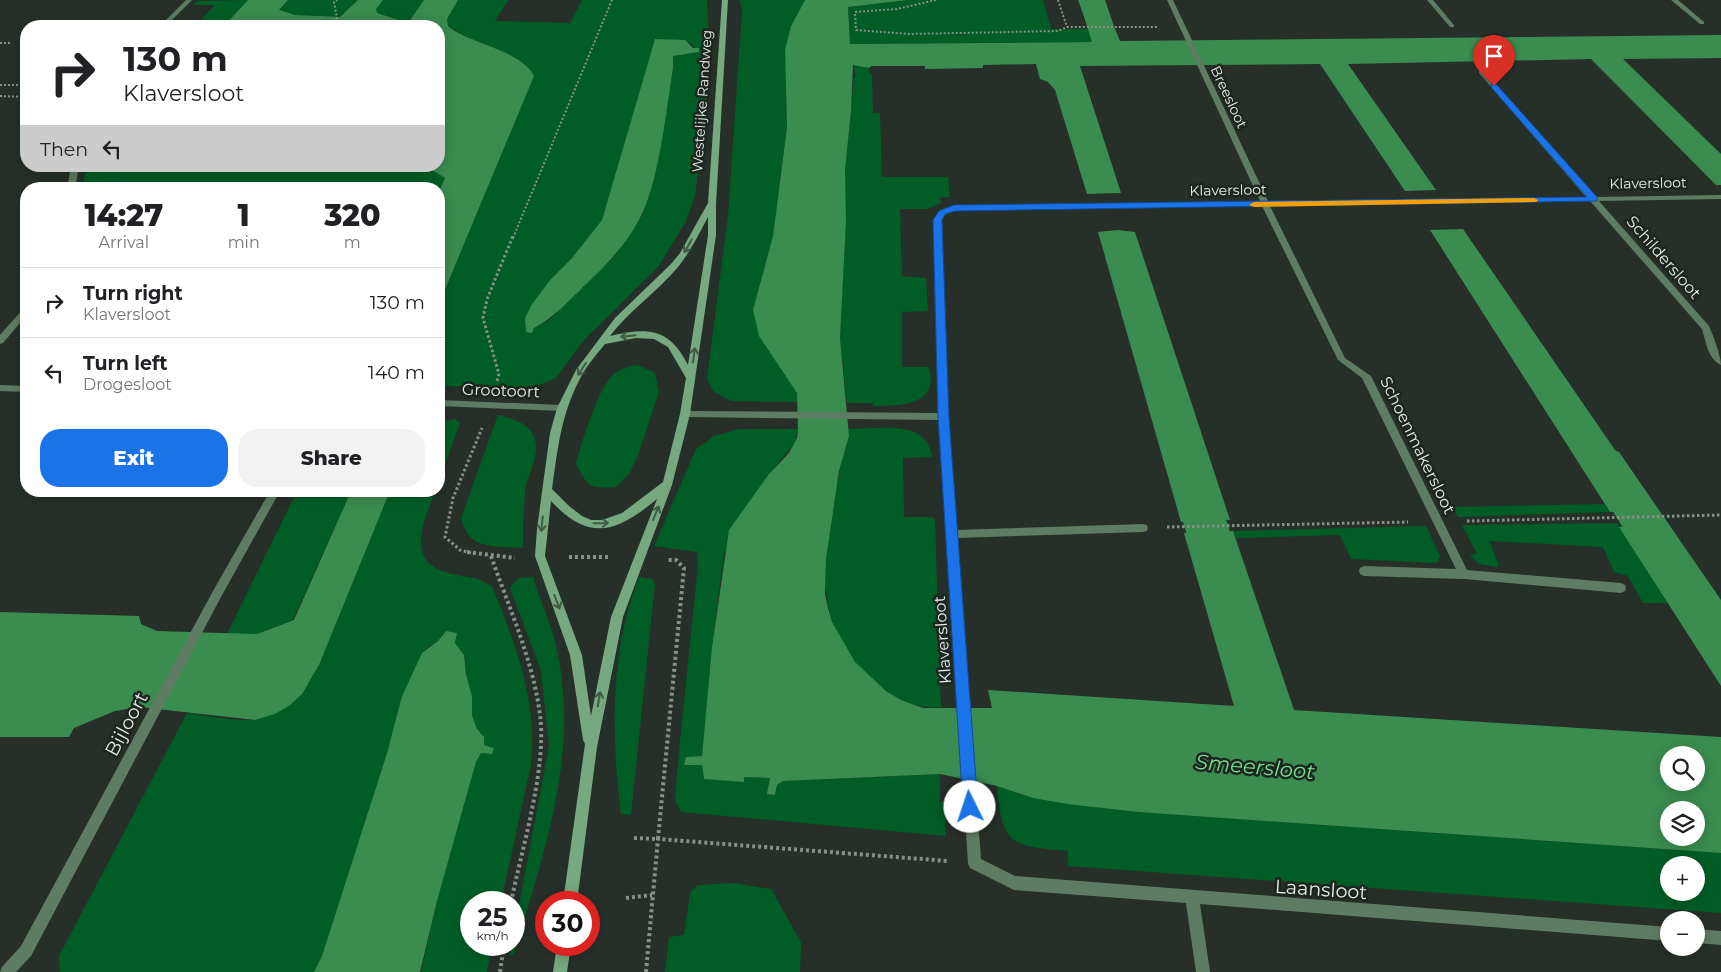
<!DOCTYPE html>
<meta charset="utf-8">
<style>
:root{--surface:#fff;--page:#f2f2f2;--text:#202124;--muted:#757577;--line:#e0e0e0;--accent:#1a73e8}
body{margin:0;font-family:Montserrat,sans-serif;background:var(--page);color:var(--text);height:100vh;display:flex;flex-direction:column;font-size:19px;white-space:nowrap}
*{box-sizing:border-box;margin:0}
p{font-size:16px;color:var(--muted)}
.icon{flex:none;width:28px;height:28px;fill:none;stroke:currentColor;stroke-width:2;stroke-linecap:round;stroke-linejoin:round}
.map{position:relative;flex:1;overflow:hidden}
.sheet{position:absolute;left:20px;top:182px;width:425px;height:315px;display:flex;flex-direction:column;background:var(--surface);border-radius:20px;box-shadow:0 2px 12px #0003}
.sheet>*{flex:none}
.hud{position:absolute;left:20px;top:20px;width:425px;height:152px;border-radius:20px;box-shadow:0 2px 12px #0003;background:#fff;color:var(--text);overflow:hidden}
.fabs{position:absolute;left:1660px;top:746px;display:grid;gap:10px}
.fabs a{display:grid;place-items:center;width:45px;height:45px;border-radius:50%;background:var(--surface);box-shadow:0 2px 12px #0003;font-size:25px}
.speed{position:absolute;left:460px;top:891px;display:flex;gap:10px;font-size:25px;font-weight:700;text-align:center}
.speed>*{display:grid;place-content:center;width:65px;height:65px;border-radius:50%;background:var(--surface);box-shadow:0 2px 12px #0003;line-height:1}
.speed small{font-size:12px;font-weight:400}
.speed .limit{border:8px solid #d22;background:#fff;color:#111}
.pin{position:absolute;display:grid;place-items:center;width:42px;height:42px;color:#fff;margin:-51px -21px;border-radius:50% 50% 50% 0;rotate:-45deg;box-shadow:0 0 5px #0007}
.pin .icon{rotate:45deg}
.me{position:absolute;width:55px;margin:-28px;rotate:356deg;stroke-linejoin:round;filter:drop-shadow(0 0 4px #0008)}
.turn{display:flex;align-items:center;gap:18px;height:105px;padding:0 20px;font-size:22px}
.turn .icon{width:65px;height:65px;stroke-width:2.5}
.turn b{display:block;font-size:35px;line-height:42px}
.then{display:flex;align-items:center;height:48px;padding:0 20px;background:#0003;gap:10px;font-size:19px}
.eta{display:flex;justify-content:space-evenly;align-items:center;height:85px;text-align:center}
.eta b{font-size:30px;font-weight:800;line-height:35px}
.button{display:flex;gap:10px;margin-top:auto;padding:10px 20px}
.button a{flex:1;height:58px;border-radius:20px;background:var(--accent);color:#fff;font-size:20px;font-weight:800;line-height:58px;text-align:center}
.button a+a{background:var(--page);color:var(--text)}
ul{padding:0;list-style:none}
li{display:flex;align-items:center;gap:15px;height:70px;padding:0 20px;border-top:1px solid var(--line)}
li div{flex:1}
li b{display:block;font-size:19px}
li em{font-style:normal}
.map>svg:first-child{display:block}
.green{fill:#005d25;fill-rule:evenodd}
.water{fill:#3b8c50;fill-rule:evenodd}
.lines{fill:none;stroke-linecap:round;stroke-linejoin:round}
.canal{fill:#3b8c50;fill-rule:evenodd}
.path-far2{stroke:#879089;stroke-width:2;stroke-dasharray:2 2;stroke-linecap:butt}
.path-far1{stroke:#879089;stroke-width:3;stroke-dasharray:2.5 2.5;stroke-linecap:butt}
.path{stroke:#879089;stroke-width:4;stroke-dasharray:3 3;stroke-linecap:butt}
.street{fill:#5d7c62;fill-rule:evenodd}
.secondary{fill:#76a97f;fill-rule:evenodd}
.oneway{stroke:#405a45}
.route{fill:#1a73e8;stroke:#114b97}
.slow{fill:#f59e0b}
.labels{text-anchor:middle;stroke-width:5;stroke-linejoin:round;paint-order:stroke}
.far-street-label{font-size:14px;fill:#e7eee8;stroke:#1c261e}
.street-label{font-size:16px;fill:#e7eee8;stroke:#1c261e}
.near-street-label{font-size:19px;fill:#e7eee8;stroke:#1c261e}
.near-water-label{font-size:21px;font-style:italic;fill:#75df8d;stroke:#1c261e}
</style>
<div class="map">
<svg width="1721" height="972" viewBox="0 0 1721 972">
<rect width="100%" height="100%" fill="#263028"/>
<path class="green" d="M248,0L224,26H195L215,5H193L198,1Z
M288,0H358L340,17L295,15L279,10Z
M383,0H424L408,23L377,13L375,9Z
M458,0H508L495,21L570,23L582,0H707L709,46L707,89L695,196L686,221L659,266L584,340L556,378L535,387L439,386V304L534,76L448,26L447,19ZM655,40L689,42L699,52L673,56V68L649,197L640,219L614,257L549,320L526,332V326L551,279L572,258L602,220Z
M740,0H805L791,26L785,50L787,127L773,236L753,310L797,393L799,402L731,401L713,391L707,379L728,215L742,12Z
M908,0H1043L1051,29H1089L1094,42L850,44L848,7Z
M854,65L869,68V73L872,74L873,113H880L882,177H948L950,197H940L941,203L927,209H900L902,276L926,278L928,311L902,312V367H929C940,406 900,406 874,406L873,403H847L840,338L846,221L845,170L854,77H856Z
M117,166H425L446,178L439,192V189H113L114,181L83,187L85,173Z
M638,365L655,373L659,392L639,453L629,474L616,487C590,489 588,487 576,464C581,444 597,392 611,377C618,369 628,366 638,365Z
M498,415C522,420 541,430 535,457C533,467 528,476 526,486C523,507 523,527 523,548C495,546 469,551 461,518Z
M454,418L460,423L439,482V420H453Z
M739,429H798L794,444L769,474L724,553L712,647L702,757H686L702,765L704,779L744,781V777L770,778L768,794L775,795L777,785L783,781L940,774V802L944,801L946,836L681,812L675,801L678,761L698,565L697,552L654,546L696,449L714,436Z
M848,429C875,429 928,419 932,456L930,457L903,458L904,517H931L935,519L941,707C911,709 895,698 873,680C805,622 826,550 839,474C841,458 849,446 848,429Z
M297,491H351L293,620L257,634H227Z
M390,491H435C422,527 403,566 458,575C471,578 484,578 493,588C516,645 538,703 531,765L501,902H471V945H492L487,972H421L437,901L476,762L481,753L493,747L484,745V737L477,729L472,715V696L466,674L464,655L455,644L457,633L446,631L438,641L426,649L402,696L387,753L322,956L314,972H60L59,956L187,713C202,715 244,723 257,719C290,710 304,693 319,665Z
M1604,504L1610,512L1458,517L1453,507Z
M1617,523L1670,603H1643L1628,576L1614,572L1603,547L1489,541L1499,565L1497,567L1479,564L1470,555L1477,554L1462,525Z
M1426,526L1440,556L1438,562L1435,563L1351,559L1340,535L1235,538L1233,531Z
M533,577C539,598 549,618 554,638C583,748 544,850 514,955L510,956L512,945H514V932L549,746L541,671L510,588L518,578Z
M639,577L652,579L655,584L631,815L621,814C611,735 610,652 639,577Z
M997,786L1033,798L1138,812L1721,853V913L1068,866V851C1011,846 1002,846 997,786ZM1669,865H1696V892H1669Z
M733,883L771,889L801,942L800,972H665L669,937L684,935L690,893L698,885Z"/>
<path class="water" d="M248,0H288L279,10L295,15L340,17L358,0H383L376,9L377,13L408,23L424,0H458L447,19L448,26C471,45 520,49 534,76L439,304V192L445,178L425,166H439V26H224Z
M805,0H908L848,7L850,44H853L1094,42L1089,29H1115L1120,41L1721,35V58L1623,59L1721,154V185H1716L1591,59L1348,64L1436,190L1405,191L1320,64L1080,66L1121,193L1087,194L1055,90L1048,82L1040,79L1036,64L983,65V68L925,69V66H871L869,68L853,65L851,111L845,170L846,221L840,338L849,436L839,471L826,559L825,594L828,608L832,622L855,662L886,691L901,700L923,708H992L988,690L1234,706L1184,533L1233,531L1294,710L1721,737V853L1138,812L1067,804L1033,798L997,786L940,774L783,781L777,785L775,795L767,794L770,778L744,777V782L704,779L702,765H684L686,757L702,756L712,647L729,530L769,474L789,453L797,438L798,429L797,393L759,336L753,310L773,236L787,127L785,50L791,26ZM1669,755H1696V782H1669ZM1669,810H1696V838H1669Z
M1078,0H1103L1112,21L1086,22Z
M655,39L685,40L693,48H699V52L673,56V68C666,111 659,184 639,220C625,246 605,267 583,287C568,302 553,318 534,328L532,333L526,332L525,318L532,304L551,279L572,258L602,220Z
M1463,229L1657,511L1610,512L1430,230Z
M1118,230L1135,232L1230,520L1181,522L1098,232Z
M351,491H390L319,665L302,694L290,705L275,714L255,720L140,707L115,711L74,728L69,737H0V612L139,616L141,624L157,631L257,634L294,620Z
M1666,522L1721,603V686L1619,527Z
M446,631L457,633L455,643L464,655L466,674L472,696V715L477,729L484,737V745L494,748L492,754L481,753L476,762L437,901L420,972H314L322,956L387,753L402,696L422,653L438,641Z"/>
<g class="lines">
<path class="canal" d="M1079,0H1105L1120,44L1154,47L1158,53L1154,59L1144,61L1099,58L1095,52Z
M1604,447L1619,452L1721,600V661L1704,655L1589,474L1583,463L1589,452Z
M1187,451L1202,456L1208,467L1249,587L1242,601L1226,607L1210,601L1203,587L1166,467L1172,456Z"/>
<path class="path-far2" d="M936,0L897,9L855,12L856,30L909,34L1058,31L1067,27H1157
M1058,0L1067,27
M332,26L337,18L334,2L337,0
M0,43H12
M0,85H26
M0,96L26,97
M513,238L612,0"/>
<path class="path-far1" d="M497,381L499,374L483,318L487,299L513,236
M1467,521L1721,515
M1167,527L1408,522
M471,553L460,550L445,537L453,498L482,428"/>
<path class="path" d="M467,552L515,558
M491,556C509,608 533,660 540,715C547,768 522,848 511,902
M569,557H610
M634,838L658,839L684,568L676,560H666
M626,898L652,895
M500,972L504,945
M646,972L658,839L948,861"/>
<path class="street" d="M186,0H192L166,26H160Z
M1167,0H1173L1268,201L1586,197L1479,73V71H1483L1595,197L1721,195V199L1599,201L1709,326C1713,335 1721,356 1721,365C1708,359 1706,342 1702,329L1590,201L1270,206L1345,358L1371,376L1467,570L1621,583L1625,585L1626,588L1625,591L1621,593L1464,579L1364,576L1360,574L1359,571L1360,568L1364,566L1456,569L1362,378L1338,360L1262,206L955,210L945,215L941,220L948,417L956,530L1143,524L1147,525L1148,528L1147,531L1143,532L957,538L981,859L1015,876L1669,927V941L1200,904L1210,972H1196L1186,903L1014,890L970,868L968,863L939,420L685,417L680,414L685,411L938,413L933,220L939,211L951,206L1260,201Z
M1427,0H1433L1454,25V27H1450Z
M1671,0H1678L1704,22V24H1700Z
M71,166H79L75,189H67Z
M26,308V316L3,343L0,344V335L23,309Z
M0,385L26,386V392L0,391Z
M439,400L562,405L567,408L562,411L439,406Z
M270,491H280L221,597L31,956L16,972H0L2,967L21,946L213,591Z
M1696,929L1721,931V945L1696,943Z"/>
<path class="secondary" d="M722,0H728L716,204V235L690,414L672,485L623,617L597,747L577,902H563L585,744L583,740L570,655L535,556L537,529L550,433L557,408L576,370L615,318L671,264L680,253L708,203ZM708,217V235L688,365C669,328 649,327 610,336C630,310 657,292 678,267C690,252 699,234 708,217ZM636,338L654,339L668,347L686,378L680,414L663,482L622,513L602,520H591L582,516L569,506L552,489C558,447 561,413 582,375C588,364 597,354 605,344ZM657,499L611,617L591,716L582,655L545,556L551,501C590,543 617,532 657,499Z
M557,945H571L567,972H553Z"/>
</g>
<defs><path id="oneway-shaft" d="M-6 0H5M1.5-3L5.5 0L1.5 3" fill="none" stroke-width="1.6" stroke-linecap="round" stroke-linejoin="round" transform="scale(1.25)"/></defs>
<g class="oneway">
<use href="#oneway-shaft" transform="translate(688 246) rotate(119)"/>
<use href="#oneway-shaft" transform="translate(628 336) rotate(174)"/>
<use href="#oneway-shaft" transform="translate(694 355) rotate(-82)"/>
<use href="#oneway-shaft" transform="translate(582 369) rotate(123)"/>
<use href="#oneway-shaft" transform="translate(656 513) rotate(-68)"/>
<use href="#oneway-shaft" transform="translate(601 523) rotate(-1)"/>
<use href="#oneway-shaft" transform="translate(542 524) rotate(96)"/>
<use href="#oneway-shaft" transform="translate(557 602) rotate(69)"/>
<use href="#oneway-shaft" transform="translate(599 699) rotate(-80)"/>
</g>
<path class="route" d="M1491,84H1496L1597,197V201L955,211L945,214L942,220L949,417L978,807L976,812L970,815L965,812L963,807L938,417L933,220L939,211L954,205L1587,197L1491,87Z"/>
<path class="slow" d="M1534,198L1538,200L1537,202L1254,207L1249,205L1254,202Z"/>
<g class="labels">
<g class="far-street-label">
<text transform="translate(1229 97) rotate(65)" y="5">Breesloot</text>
<text transform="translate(702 101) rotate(-86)" y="5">Westelijke Randweg</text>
<text transform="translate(1648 183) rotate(-1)" y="5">Klaversloot</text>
<text transform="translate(1228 190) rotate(-1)" y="5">Klaversloot</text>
</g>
<g class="street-label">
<text transform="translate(1664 257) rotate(49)" y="6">Schildersloot</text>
<text transform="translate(501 390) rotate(2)" y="6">Grootoort</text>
<text transform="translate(1418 445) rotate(64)" y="6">Schoenmakersloot</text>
<text transform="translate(942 640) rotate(-94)" y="6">Klaversloot</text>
</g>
<g class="near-street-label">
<text transform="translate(126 724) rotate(-62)" y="7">Bijloort</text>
<text transform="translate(1321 889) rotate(4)" y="7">Laansloot</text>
</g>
<g class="near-water-label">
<text transform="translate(1255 767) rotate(5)" y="7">Smeersloot</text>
</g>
</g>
</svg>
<div class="fabs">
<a><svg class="icon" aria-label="search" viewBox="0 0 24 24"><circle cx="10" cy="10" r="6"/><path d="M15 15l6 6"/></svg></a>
<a><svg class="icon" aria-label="layers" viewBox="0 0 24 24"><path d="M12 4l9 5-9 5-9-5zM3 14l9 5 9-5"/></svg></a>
<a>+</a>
<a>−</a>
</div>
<div class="speed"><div>25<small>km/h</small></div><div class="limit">30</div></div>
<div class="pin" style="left:1494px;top:86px;background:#d93025"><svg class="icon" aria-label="arrive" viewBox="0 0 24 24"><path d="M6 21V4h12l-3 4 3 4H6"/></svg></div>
<svg class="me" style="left:970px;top:807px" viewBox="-20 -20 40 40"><circle r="19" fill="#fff"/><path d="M0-13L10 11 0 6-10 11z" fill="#1a73e8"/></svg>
<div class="hud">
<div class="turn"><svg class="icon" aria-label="right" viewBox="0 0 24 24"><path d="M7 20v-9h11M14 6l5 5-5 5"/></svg><div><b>130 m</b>Klaversloot</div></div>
<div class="then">Then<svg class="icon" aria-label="left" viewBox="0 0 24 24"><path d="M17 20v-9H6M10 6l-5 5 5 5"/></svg></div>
</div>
<section class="sheet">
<div class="eta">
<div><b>14:27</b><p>Arrival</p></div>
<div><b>1</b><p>min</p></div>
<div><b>320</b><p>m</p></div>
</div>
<ul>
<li><svg class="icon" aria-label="right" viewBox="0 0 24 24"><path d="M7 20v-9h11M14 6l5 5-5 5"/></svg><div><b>Turn right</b><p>Klaversloot</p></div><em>130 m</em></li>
<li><svg class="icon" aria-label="left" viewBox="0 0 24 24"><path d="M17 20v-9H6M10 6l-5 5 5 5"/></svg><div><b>Turn left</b><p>Drogesloot</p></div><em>140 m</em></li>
</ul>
<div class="button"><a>Exit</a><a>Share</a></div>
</section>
</div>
